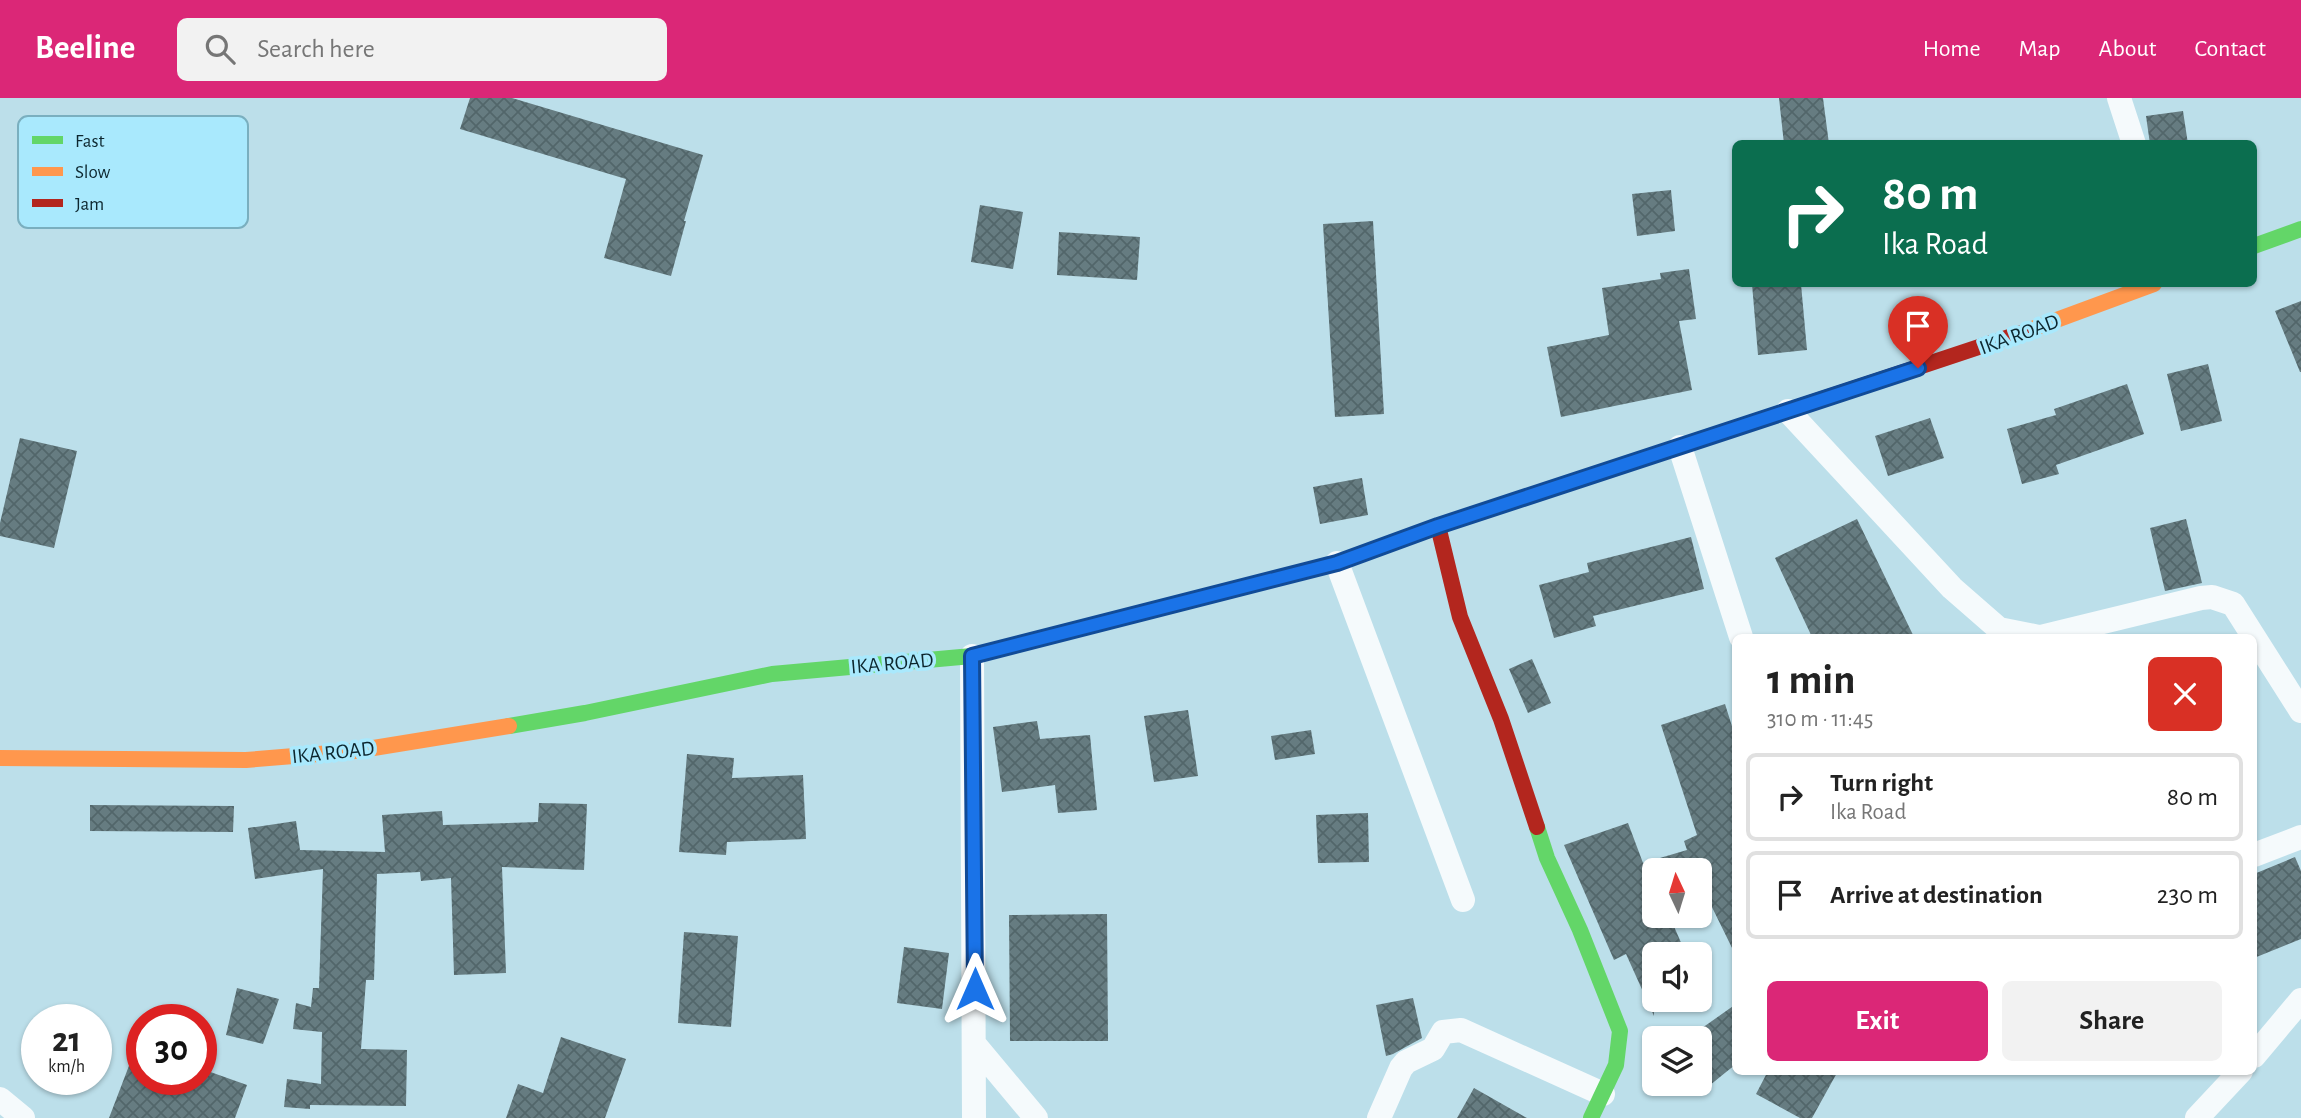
<!DOCTYPE html>
<meta charset="utf-8">
<style>
:root{--surface:#fff;--page:#f2f2f2;--text:#222;--muted:#767676;--line:#e0e0e0;--accent:#db2777}
body{margin:0;font-family:"Alegreya Sans",sans-serif;background:var(--page);color:var(--text);height:100vh;display:flex;flex-direction:column;font-size:26px;white-space:nowrap}
*{box-sizing:border-box;margin:0}
p{font-size:23px;color:var(--muted)}
.icon{flex:none;width:38px;height:38px;fill:none;stroke:currentColor;stroke-width:2;stroke-linecap:round;stroke-linejoin:round}
.map{position:relative;flex:1;overflow:hidden}
.drawer{position:absolute;left:1732px;top:536px;width:525px;height:441px;display:flex;flex-direction:column;background:var(--surface);border-radius:10px;box-shadow:0 2px 5px #0004}
.drawer>*{flex:none}
.guide{position:absolute;left:1732px;top:42px;width:525px;height:147px;border-radius:10px;box-shadow:0 2px 5px #0004;background:#0b6e4f;color:#fff;overflow:hidden}
.needle{width:46px;rotate:356deg}
.tools{position:absolute;left:1642px;top:760px;display:grid;gap:14px}
.tools a{display:grid;place-items:center;width:70px;height:70px;border-radius:10px;background:var(--surface);box-shadow:0 2px 5px #0004;font-size:35px}
.speed{position:absolute;left:21px;top:906px;display:flex;gap:14px;font-size:35px;font-weight:700;text-align:center}
.speed>*{display:grid;place-content:center;width:91px;height:91px;border-radius:50%;background:var(--surface);box-shadow:0 2px 5px #0004;line-height:1}
.speed small{font-size:18px;font-weight:400}
.speed .limit{border:10px solid #d22;background:#fff;color:#111}
.pin{position:absolute;display:grid;place-items:center;width:60px;height:60px;color:#fff;margin:-72px -30px;border-radius:50% 50% 50% 0;rotate:-45deg;box-shadow:0 0 7px #0007}
.pin .icon{rotate:45deg}
.me{position:absolute;width:77px;margin:-38px;rotate:0deg;stroke-linejoin:round;filter:drop-shadow(0 0 5px #0008)}
.turn{display:flex;align-items:center;gap:24px;height:147px;padding:0 35px;font-size:32px}
.turn .icon{width:91px;height:91px;stroke-width:2.5}
.turn b{display:block;font-size:49px;line-height:60px}
.round{display:grid;place-items:center;flex:none;width:74px;height:74px;border-radius:10px;background:var(--page)}
.overview{display:flex;align-items:center;justify-content:space-between;height:119px;padding:0 35px}
h1{font-size:42px;font-weight:700;line-height:52px}
.cta{display:flex;gap:14px;margin-top:auto;padding:14px 35px}
.cta a{flex:1;height:80px;border-radius:10px;background:var(--accent);color:#fff;font-size:28px;font-weight:700;line-height:80px;text-align:center}
.cta a+a{background:var(--page);color:var(--text)}
ul{padding:0;list-style:none}
li{display:flex;align-items:center;gap:21px;height:88px;margin:0 14px 10px;padding:0 21px;border:4px solid var(--line);border-radius:10px}
li div{flex:1}
li b{display:block;font-size:26px}
li em{font-style:normal}
header{display:flex;align-items:center;gap:42px;box-sizing:border-box;height:98px;padding:0 35px;background:var(--accent);color:#fff}
header strong{font-size:33px}
nav{display:flex;gap:38px;margin-inline-start:auto;font-size:24px}
.search{width:490px;height:63px;background:var(--page);display:flex;align-items:center;gap:18px;box-sizing:border-box;padding:0 24px;border-radius:10px;color:var(--muted);font-size:26px}
.map>svg:first-child{display:block}
.building{fill:url(#building-cross-hatch)}
.lines{fill:none;stroke-linecap:round;stroke-linejoin:round}
.street{stroke:#f5fafc;stroke-width:24}
.fast{stroke:#63d668;stroke-width:16}
.slow{stroke:#ff974d;stroke-width:16}
.jam{stroke:#b3261e;stroke-width:16}
.route-casing{stroke:#114b97;stroke-width:18}
.route{stroke:#1a73e8;stroke-width:12}
.labels{text-anchor:middle;stroke-width:7;stroke-linejoin:round;paint-order:stroke}
.street-label{font-size:21px;fill:#0d272f;stroke:#a9e9fd}
.key{fill:#a9e9fd;stroke:#7aafbf;stroke-width:2}
.key-label{font-size:19px;fill:#0d272f}
</style>
<header>
<strong>Beeline</strong>
<div class="search"><svg class="icon" aria-label="search" viewBox="0 0 24 24"><circle cx="10" cy="10" r="6"/><path d="M15 15l6 6"/></svg>Search here</div>
<nav><a>Home</a><a>Map</a><a>About</a><a>Contact</a></nav>
</header>
<div class="map">
<svg width="2301" height="1020" viewBox="0 0 2301 1020">
<defs>
<pattern id="building-cross-hatch" width="8" height="8" patternUnits="userSpaceOnUse" patternTransform="scale(1.75)"><rect width="8" height="8" fill="#667c81"/><path d="M0 0l8 8M0 8l8-8" fill="none" stroke="#52666a"/></pattern>
</defs>
<rect width="100%" height="100%" fill="#bcdfea"/>
<path class="building" d="M470,0H512L703,57L684,123H686L671,178L604,160L626,81L460,31Z
M1779,0H1823L1829,46H1784Z
M2183,13L2188,46H2150L2146,18Z
M1671,92L1675,133L1637,138L1632,96Z
M980,107L1023,114L1013,171L971,164Z
M1373,123L1384,316L1335,319L1323,126Z
M1059,134L1140,139L1137,182L1057,177Z
M1689,171L1696,221L1679,223L1692,292L1561,319L1547,249L1609,237L1602,190L1661,181L1660,175Z
M1752,186H1801L1807,252L1758,257Z
M2301,203V274H2300L2275,213Z
M2208,266L2222,323L2181,333L2167,276Z
M2127,286L2144,336L2056,367L2059,376L2022,386L2007,331L2056,317L2054,311Z
M1930,320L1944,360L1888,378L1875,338Z
M20,340L77,353L54,450L0,438V425Z
M1362,380L1368,417L1320,426L1313,389Z
M1857,421L1914,539H1812L1775,460Z
M2186,421L2202,485L2165,493L2150,430Z
M1691,439L1704,491L1593,518L1596,528L1554,540L1539,487L1589,474L1587,465Z
M1532,561L1551,605L1528,615L1509,571Z
M1725,606L1736,641V858L1706,797L1699,799V772H1654V817H1669L1686,856H1654V918L1626,856L1614,862L1564,747L1628,725L1643,765L1687,752L1684,743L1697,737L1661,627Z
M1188,612L1198,678L1154,684L1144,618Z
M1037,623L1040,641L1090,637L1097,712L1058,715L1055,687L1002,694L993,629Z
M1311,632L1315,656L1275,662L1271,638Z
M687,656L734,660L732,680L803,677L806,741L727,744L726,757L679,754Z
M539,705L587,706L584,772L502,769L506,875L454,877L451,780L421,783L420,774L377,776L374,882H366L361,951L407,952L406,1008L310,1007V1011L284,1009L287,981L321,986L322,934L293,931L296,905L311,909L313,890H319L323,771L255,781L248,730L296,723L300,752L385,754L382,717L442,713L443,727L538,724Z
M90,707L234,708L233,734L90,733Z
M1368,715L1369,764L1318,765L1316,717Z
M2295,759L2301,773V841L2254,860V776Z
M1107,816L1108,943H1010L1009,817Z
M684,834L738,838L731,929L678,925Z
M904,849L949,855L942,911L897,905Z
M237,890L279,901L263,946L226,937Z
M1413,900L1422,940L1393,956L1386,958L1376,907Z
M1736,906V966L1699,996V940L1695,935Z
M140,939L142,982H201L202,971L247,987L235,1020H109Z
M561,939L626,961L605,1020H506L518,986L543,995Z
M1768,973H1838L1812,1020H1800L1756,996Z
M1474,990L1527,1020H1457Z"/>
<g class="lines">
<path class="street" d="M2119,0L2134,46
M1788,313L1952,490L1999,531L2039,539
M1680,349L1741,539
M1337,465L1463,802
M2041,539L2201,500L2212,499L2233,506L2301,613
M972,558L974,1020
M2254,757L2301,739
M975,947L1036,1020
M2254,958L2301,902
M0,1001L23,1020
M1379,1020L1401,970L1406,964L1433,951L1443,934L1461,932L1603,996
M2197,1020L2241,973"/>
<path class="fast" d="M2254,148L2301,131
M509,628L585,615L772,576L972,558L1200,500
M1537,729L1547,760L1580,832L1620,933L1616,967L1591,1020"/>
<path class="slow" d="M2024,234L2154,186
M1200,500L1337,465L1438,428L1702,341
M0,660L246,662L355,653L509,628"/>
<path class="jam" d="M1702,341L2024,234
M1438,428L1460,519L1501,621L1537,729"/>
</g>
<g class="lines">
<g class="route-casing">
<path id="route" d="M975,891L972,558L1337,465L1438,428L1918,270"/>
</g>
<use href="#route" class="route"/>
</g>
<g class="labels">
<g class="street-label">
<text transform="translate(2019 236) rotate(-20)" y="7">IKA ROAD</text>
<text transform="translate(892 565) rotate(-5)" y="7">IKA ROAD</text>
<text transform="translate(333 654) rotate(-6)" y="7">IKA ROAD</text>
</g>
</g>
<rect x="18" y="18" width="230" height="112" rx="10" class="key"/>
<rect x="32" y="38" width="31" height="8" fill="#63d668"/>
<rect x="32" y="69" width="31" height="9" fill="#ff974d"/>
<rect x="32" y="101" width="31" height="8" fill="#b3261e"/>
<g class="key-label">
<text x="75" y="49">Fast</text>
<text x="75" y="80">Slow</text>
<text x="75" y="112">Jam</text>
</g>
</svg>
<div class="tools">
<a><svg class="needle" viewBox="-14 -14 28 28"><path d="M0-13l5 13h-10z" fill="#e53935"/><path d="M0 13l5-13h-10z" fill="#767676"/></svg></a>
<a><svg class="icon" aria-label="sound" viewBox="0 0 24 24"><path d="M4 9h4l5-4v14l-5-4H4zM17 9q2 3 0 6"/></svg></a>
<a><svg class="icon" aria-label="layers" viewBox="0 0 24 24"><path d="M12 4l9 5-9 5-9-5zM3 14l9 5 9-5"/></svg></a>
</div>
<div class="speed"><div>21<small>km/h</small></div><div class="limit">30</div></div>
<div class="pin" style="left:1918px;top:270px;background:#d93025"><svg class="icon" aria-label="arrive" viewBox="0 0 24 24"><path d="M6 21V4h12l-3 4 3 4H6"/></svg></div>
<svg class="me" style="left:975px;top:891px" viewBox="-20 -20 40 40"><path d="M0-17L14 15 0 8-14 15z" fill="#1a73e8" stroke="#fff" stroke-width="4"/></svg>
<div class="guide">
<div class="turn"><svg class="icon" aria-label="right" viewBox="0 0 24 24"><path d="M7 20v-9h11M14 6l5 5-5 5"/></svg><div><b>80 m</b>Ika Road</div></div>
</div>
<section class="drawer">
<div class="overview"><div><h1>1 min</h1><p>310 m · 11:45</p></div><a class="round" style="background:#d93025;color:#fff"><svg class="icon" aria-label="close" viewBox="0 0 24 24"><path d="M6 6l12 12M18 6L6 18"/></svg></a></div>
<ul>
<li><svg class="icon" aria-label="right" viewBox="0 0 24 24"><path d="M7 20v-9h11M14 6l5 5-5 5"/></svg><div><b>Turn right</b><p>Ika Road</p></div><em>80 m</em></li>
<li><svg class="icon" aria-label="arrive" viewBox="0 0 24 24"><path d="M6 21V4h12l-3 4 3 4H6"/></svg><div><b>Arrive at destination</b></div><em>230 m</em></li>
</ul>
<div class="cta"><a>Exit</a><a>Share</a></div>
</section>
</div>
